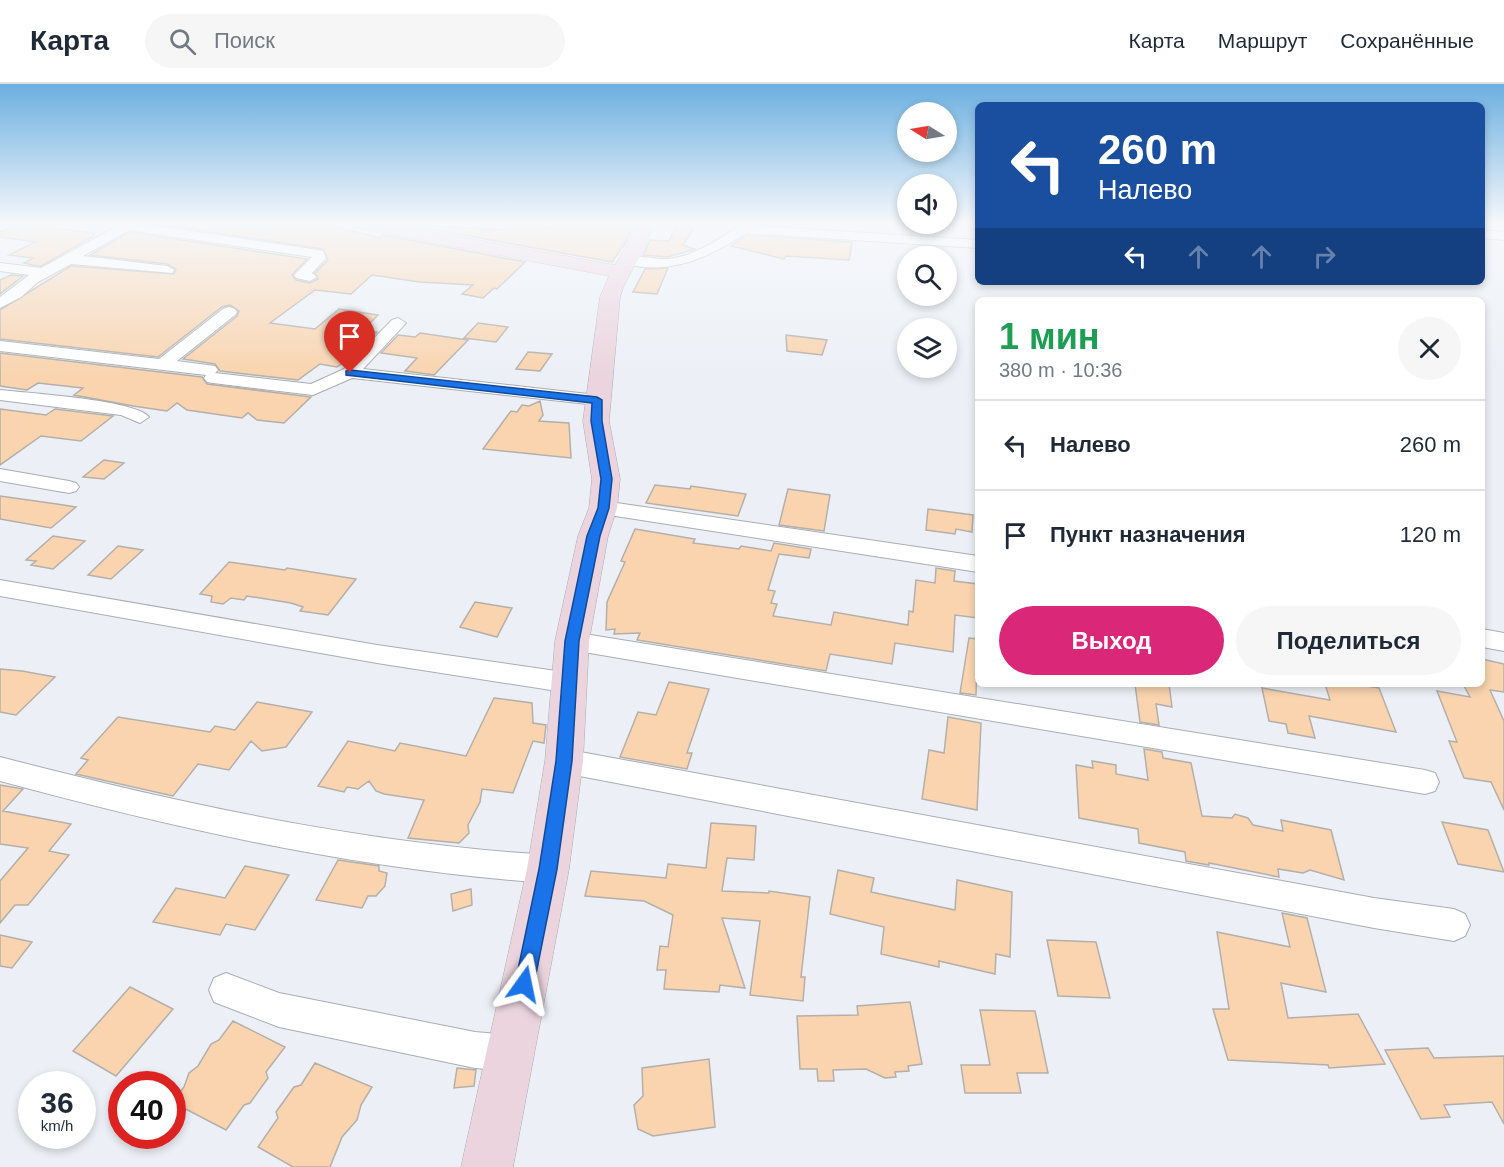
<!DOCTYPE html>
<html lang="ru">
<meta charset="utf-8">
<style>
:root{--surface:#fff;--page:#f6f6f7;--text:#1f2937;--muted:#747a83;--line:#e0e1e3;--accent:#db2777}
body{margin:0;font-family:Arial,sans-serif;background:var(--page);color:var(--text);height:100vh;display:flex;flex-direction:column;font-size:22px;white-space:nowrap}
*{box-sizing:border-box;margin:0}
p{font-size:20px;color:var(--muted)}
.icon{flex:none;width:33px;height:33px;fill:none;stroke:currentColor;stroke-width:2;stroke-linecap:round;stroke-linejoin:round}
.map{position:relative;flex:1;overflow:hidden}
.details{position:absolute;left:975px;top:213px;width:510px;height:390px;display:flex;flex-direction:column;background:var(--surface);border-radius:9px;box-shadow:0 3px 9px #0003}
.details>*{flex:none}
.guide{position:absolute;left:975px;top:18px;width:510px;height:183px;border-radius:9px;box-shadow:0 3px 9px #0003;background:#1a4fa0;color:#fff;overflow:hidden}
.needle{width:39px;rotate:281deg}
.fabs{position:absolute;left:897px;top:18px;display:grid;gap:12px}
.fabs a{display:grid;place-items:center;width:60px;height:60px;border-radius:50%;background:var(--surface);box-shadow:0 3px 9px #0003;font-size:30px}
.speed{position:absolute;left:18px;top:987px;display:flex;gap:12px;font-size:30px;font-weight:700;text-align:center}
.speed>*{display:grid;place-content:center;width:78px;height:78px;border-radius:50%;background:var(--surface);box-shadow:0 3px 9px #0003;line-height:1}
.speed small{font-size:15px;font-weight:400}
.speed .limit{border:9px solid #d22;background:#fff;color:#111}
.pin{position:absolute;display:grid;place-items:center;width:51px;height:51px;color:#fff;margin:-62px -26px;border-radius:50% 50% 50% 0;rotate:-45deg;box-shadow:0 0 6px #0007}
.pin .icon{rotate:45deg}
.me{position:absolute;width:66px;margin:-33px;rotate:12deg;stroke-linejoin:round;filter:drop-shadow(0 0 4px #0008)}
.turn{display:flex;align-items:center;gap:21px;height:126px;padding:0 24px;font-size:27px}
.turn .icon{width:78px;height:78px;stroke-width:2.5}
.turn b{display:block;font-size:42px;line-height:51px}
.lanes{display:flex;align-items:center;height:57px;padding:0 24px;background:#0003;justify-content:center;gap:30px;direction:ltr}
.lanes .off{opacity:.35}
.round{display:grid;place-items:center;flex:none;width:63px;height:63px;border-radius:32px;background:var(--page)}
.summary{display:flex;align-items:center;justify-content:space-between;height:102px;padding:0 24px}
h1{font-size:36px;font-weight:600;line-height:45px;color:#1e9e55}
.button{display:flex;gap:12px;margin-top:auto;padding:12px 24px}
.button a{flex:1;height:69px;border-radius:36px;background:var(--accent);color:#fff;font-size:24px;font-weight:600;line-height:69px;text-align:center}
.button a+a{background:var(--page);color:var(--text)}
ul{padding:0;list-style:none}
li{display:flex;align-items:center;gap:18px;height:90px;padding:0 24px;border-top:2px solid var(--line)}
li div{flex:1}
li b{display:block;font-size:22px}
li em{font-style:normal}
header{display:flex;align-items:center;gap:36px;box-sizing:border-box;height:84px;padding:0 30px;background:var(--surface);border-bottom:2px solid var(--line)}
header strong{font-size:28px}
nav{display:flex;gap:33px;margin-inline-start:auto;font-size:21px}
.search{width:420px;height:54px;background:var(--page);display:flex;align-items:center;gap:15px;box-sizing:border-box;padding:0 21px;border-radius:33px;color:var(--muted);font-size:22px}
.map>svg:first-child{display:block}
.building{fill:#f9d4af;stroke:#b4afaa;stroke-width:1.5}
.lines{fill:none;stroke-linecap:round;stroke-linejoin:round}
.street-casing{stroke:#a9adb3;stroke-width:2}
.secondary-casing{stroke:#a9adb3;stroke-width:1}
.street{fill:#fff;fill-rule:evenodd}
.secondary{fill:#ebd4de;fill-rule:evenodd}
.route{fill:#1a73e8;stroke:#114b97;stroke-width:1.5}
</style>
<header>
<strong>Карта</strong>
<div class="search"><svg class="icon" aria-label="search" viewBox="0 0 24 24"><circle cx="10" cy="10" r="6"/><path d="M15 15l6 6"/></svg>Поиск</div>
<nav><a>Карта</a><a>Маршрут</a><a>Сохранённые</a></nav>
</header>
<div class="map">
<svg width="1504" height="1083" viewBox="0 0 1504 1083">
<rect width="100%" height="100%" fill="#ecf0f6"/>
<path class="building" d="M19,139H64L54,144L94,149L92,153L41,182L32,181L24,179L33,174L9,171L35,158L0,153V148Z
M151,139H321L380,154L383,151L525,178L497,205L494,204L483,214L462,210L473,201L420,198L372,191L351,210L315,206L270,239L315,245L339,225L378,231L363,246L377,248L360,266L337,283L320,280L298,296L220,287L215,280L183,275L237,232L239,227L230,221L222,223L158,273L0,255V226L71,182L174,190L176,185L167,180L90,171L129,148L307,175L292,191L296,196L310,199L318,195L315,189L328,176L323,165Z
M397,139H440L436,142L505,146L511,140L555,144L557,139H632L626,158L612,178Z
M676,142L694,144L683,161L695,165L668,173L643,171L650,156L669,157Z
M747,151L852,158L849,176L786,172L784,175L731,162Z
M668,184L657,210L633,208L645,185Z
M11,191L23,192L0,210V196Z
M478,239L508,243L496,258L464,254Z
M420,249L468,256L434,291L405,287L417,274L381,269L398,251L415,253Z
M786,251L827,256L822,271L787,267Z
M528,268L552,270L540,287L516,285Z
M0,269L202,293L207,300L311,313L284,339L257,336L248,329L242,334L187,326L177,319L167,327L133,322L74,311L83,304L38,299L27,306L0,302Z
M540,317L543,331L539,337L569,339L571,374L483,365L511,327L517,328L522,321L529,322Z
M0,325L46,331L55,325L113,332L81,357L41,352L0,381Z
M104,376L124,379L104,395L83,393Z
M655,401L690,405L691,402L746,410L738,432L646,419Z
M788,405L830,411L824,447L779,441Z
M0,412L57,420L76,423L51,444L0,435Z
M928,425L973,431L972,448L956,445L955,450L926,446Z
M635,445L695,455L693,459L739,465L741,462L771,467L774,459L811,465L809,474L779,470L768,506L775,507L771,519L777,520L773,532L831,541L834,528L908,541L909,527L913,528L916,496L935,499L936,484L955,487L954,497L978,500V534L955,531L953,568L895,559L892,580L830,570L826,587L637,556L640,549L614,550L615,545L606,546L607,518L625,478L621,477Z
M53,452L85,457L53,485L31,481L36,477L26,476Z
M118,462L143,466L111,495L88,491Z
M229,478L285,486L287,484L356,495L328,531L300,527L303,523L291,519L247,512L244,516L231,514L223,520L211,518L212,512L200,510Z
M475,518L512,524L497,553L460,543Z
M969,554L978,555L976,611L960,609Z
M1482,575L1504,580V608L1490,606L1504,637V726L1491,698L1464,694L1449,657L1457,658L1437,607L1470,613L1463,600H1482Z
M0,585L22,587L55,593L16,631L0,628Z
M669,598L709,605L687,669H692L687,685L620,673L638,628L656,631Z
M1135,600H1169L1172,623L1156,620L1159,641L1140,638Z
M1325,600H1355L1379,604L1396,648L1309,632L1315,654L1288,649L1286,640L1269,637L1262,604L1330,616Z
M494,614L532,619L533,639L546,641L544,659L533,657L513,709L482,705L480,718L468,741L469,749L459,759L408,754L424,716L384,710L376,707L369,697L358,705L347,703L344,708L318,702L348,657L395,667L400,659L466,672Z
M257,618L312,628L286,663L262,667L251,657L229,686L198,680L173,712L76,690L88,676L81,674L118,633L210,648L215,642L235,646Z
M948,633L981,639L977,726L922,715L929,666L944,669Z
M1144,665L1162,668L1163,674L1191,679L1202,732L1232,734L1235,730L1248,734L1253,741L1283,747L1281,736L1331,746L1344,796L1310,786L1303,789L1278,785L1279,793L1209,779V781L1186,777L1185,768L1139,759L1138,745L1079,734L1076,681L1093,684L1092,677L1116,681V690L1148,696Z
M0,701L23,705L3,727L71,740L49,767L69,771L28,821H15L0,839V797L28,764L0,760Z
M1442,738L1488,746L1504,788L1458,780Z
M711,739L756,742L754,776L727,774L722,807L769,809V807L810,813L801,893H805L803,917L750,911L760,837L722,834L745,904L720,901L719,908L664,905L666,886H657L660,862L668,863L673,831L644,817L585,812L591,787L666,794L668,780L706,784Z
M338,776L379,782V787L387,789L385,802L376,812H368L362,824L316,816Z
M245,782L289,791L255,846L226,840L220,851L153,838L176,804L225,814Z
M838,786L874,794L871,808L955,826L957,796L1012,808L1010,873L996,870L995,890L939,877V883L881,870L884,843L830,830Z
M471,805L472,821L453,827L451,810Z
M1282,829L1307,834L1326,908L1281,899L1288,934L1358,930L1385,980L1329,984L1328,981L1228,976L1213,925H1229L1217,848L1290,863Z
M0,851L32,858L12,884L0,882Z
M1047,856L1096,858L1110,914L1058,912Z
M130,903L173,925L116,992L73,967Z
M910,918L922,980L908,982L909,987L895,988L896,993L885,994L866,985L833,986L834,997H818L817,985H800L797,932L858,931L857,922Z
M980,926L1035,927L1048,989H1017L1021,1009H965L961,981H990Z
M233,937L285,963L266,988L268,994L250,1019L244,1021L226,1046L172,1018L184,1003L189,989L198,982L211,960L219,956Z
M1428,964L1434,974L1504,972V1040L1492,1018L1444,1021L1450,1033L1421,1035L1385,966Z
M709,975L715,1043L653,1052L638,1045L634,1021L643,1012L642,984Z
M315,979L372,1003L361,1021L357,1036L342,1053L330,1083H293L258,1063L278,1034L276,1028L294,1003L301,1001Z
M457,984L476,986L474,1002L454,1004Z"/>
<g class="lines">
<g class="street-casing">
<path id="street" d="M103,139H138L318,166L323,167L326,174L312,189L317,193L310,197L296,194L294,191L312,173L129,146L83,172L167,182L174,186L172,189L71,180L38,198L21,213L0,224V213L29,191L0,187V179L41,184L114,144L104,142Z
M744,139H758L757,142L978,156V164L746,149C708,174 671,191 625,180L623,177C631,168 656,176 668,175C696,172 720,154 744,139Z
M1482,146L1504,148V156L1482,154Z
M229,223L235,225L237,228L235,231L177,277L215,282L218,286L215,289L311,300L344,285L392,236L398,234L406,239L363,285L597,311L606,316L597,321L352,294L313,311L213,299L207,298L204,294L206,291L0,267V257L159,275L223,225Z
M0,306C26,309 137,316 149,333L140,339L121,331L0,316Z
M0,385L69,397L76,399L79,403L76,407L69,409L0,397Z
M603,417L978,472V488L596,429L593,424L596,419Z
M0,496L377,561L570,589L579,592L583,599L579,606L570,609L377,579L0,512Z
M1482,545L1504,549V567L1482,563Z
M572,548L1425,686L1435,689L1439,698L1435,707L1425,710L572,566L563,563L560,557L563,551Z
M564,665L1374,814L1454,825L1465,830L1470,841L1465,852L1454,857L1374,844L564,689L554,685L550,677L554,669Z
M0,673C181,720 361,759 548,771L559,775L563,785L559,795L548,799C361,786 181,746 0,697Z
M226,889L279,909L475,948L510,951L523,956L528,969L523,982L510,987L475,984L279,943L214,918L209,906L214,894Z"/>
</g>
<g class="secondary-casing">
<path id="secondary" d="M347,139H384L615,181L628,159L634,139H652C648,167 628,186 620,213L609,337L620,395L617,424L608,452L589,557L583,677L569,785L513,1083H461L527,785L545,677L555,557L578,452L589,424L592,395L583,337L600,213L609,192L356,144Z"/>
</g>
<use href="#street" class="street"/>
<use href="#secondary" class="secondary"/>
</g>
<linearGradient id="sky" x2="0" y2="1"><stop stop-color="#6bafe0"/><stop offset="0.48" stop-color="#f6f8fb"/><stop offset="1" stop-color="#f6f8fb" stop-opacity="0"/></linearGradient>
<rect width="1504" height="290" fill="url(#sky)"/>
<path class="route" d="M350,286L597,313L602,316V337L612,395L609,424L600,452L579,557L572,677L557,785L534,900L531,906L524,909L518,906L515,900L539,785L556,677L565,557L587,452L598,424L601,395L591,337L592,319L346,291V287Z"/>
</svg>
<div class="fabs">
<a><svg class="needle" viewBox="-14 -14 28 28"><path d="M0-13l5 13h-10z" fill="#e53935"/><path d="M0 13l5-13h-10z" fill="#747a83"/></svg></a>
<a><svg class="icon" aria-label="sound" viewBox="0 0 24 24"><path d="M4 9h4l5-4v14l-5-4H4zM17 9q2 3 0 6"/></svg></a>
<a><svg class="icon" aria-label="search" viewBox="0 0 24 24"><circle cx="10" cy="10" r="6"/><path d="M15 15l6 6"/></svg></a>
<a><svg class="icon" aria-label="layers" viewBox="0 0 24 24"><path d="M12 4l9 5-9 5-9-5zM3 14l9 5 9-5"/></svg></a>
</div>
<div class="speed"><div>36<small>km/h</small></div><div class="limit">40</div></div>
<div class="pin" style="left:350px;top:289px;background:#d93025"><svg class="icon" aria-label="arrive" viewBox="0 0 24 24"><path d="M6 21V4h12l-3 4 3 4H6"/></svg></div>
<svg class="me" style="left:524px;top:900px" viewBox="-20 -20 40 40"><path d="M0-17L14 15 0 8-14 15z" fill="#1a73e8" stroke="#fff" stroke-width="4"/></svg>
<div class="guide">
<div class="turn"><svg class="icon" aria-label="left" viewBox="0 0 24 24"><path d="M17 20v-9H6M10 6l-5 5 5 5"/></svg><div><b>260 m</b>Налево</div></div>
<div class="lanes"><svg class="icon" aria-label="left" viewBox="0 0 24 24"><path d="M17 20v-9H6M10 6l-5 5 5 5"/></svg><svg class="icon off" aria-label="ahead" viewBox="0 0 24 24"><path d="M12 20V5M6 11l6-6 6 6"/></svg><svg class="icon off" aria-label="ahead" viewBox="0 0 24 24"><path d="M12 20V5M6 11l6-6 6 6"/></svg><svg class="icon off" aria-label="right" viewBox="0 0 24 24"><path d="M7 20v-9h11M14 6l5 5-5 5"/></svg></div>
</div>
<section class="details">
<div class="summary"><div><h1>1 мин</h1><p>380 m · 10:36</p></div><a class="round"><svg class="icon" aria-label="close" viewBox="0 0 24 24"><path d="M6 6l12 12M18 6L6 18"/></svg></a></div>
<ul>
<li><svg class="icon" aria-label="left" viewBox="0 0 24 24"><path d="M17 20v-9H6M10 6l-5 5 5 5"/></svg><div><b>Налево</b></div><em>260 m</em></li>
<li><svg class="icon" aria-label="arrive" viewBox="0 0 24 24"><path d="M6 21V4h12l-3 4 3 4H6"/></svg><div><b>Пункт назначения</b></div><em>120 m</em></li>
</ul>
<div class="button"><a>Выход</a><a>Поделиться</a></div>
</section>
</div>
